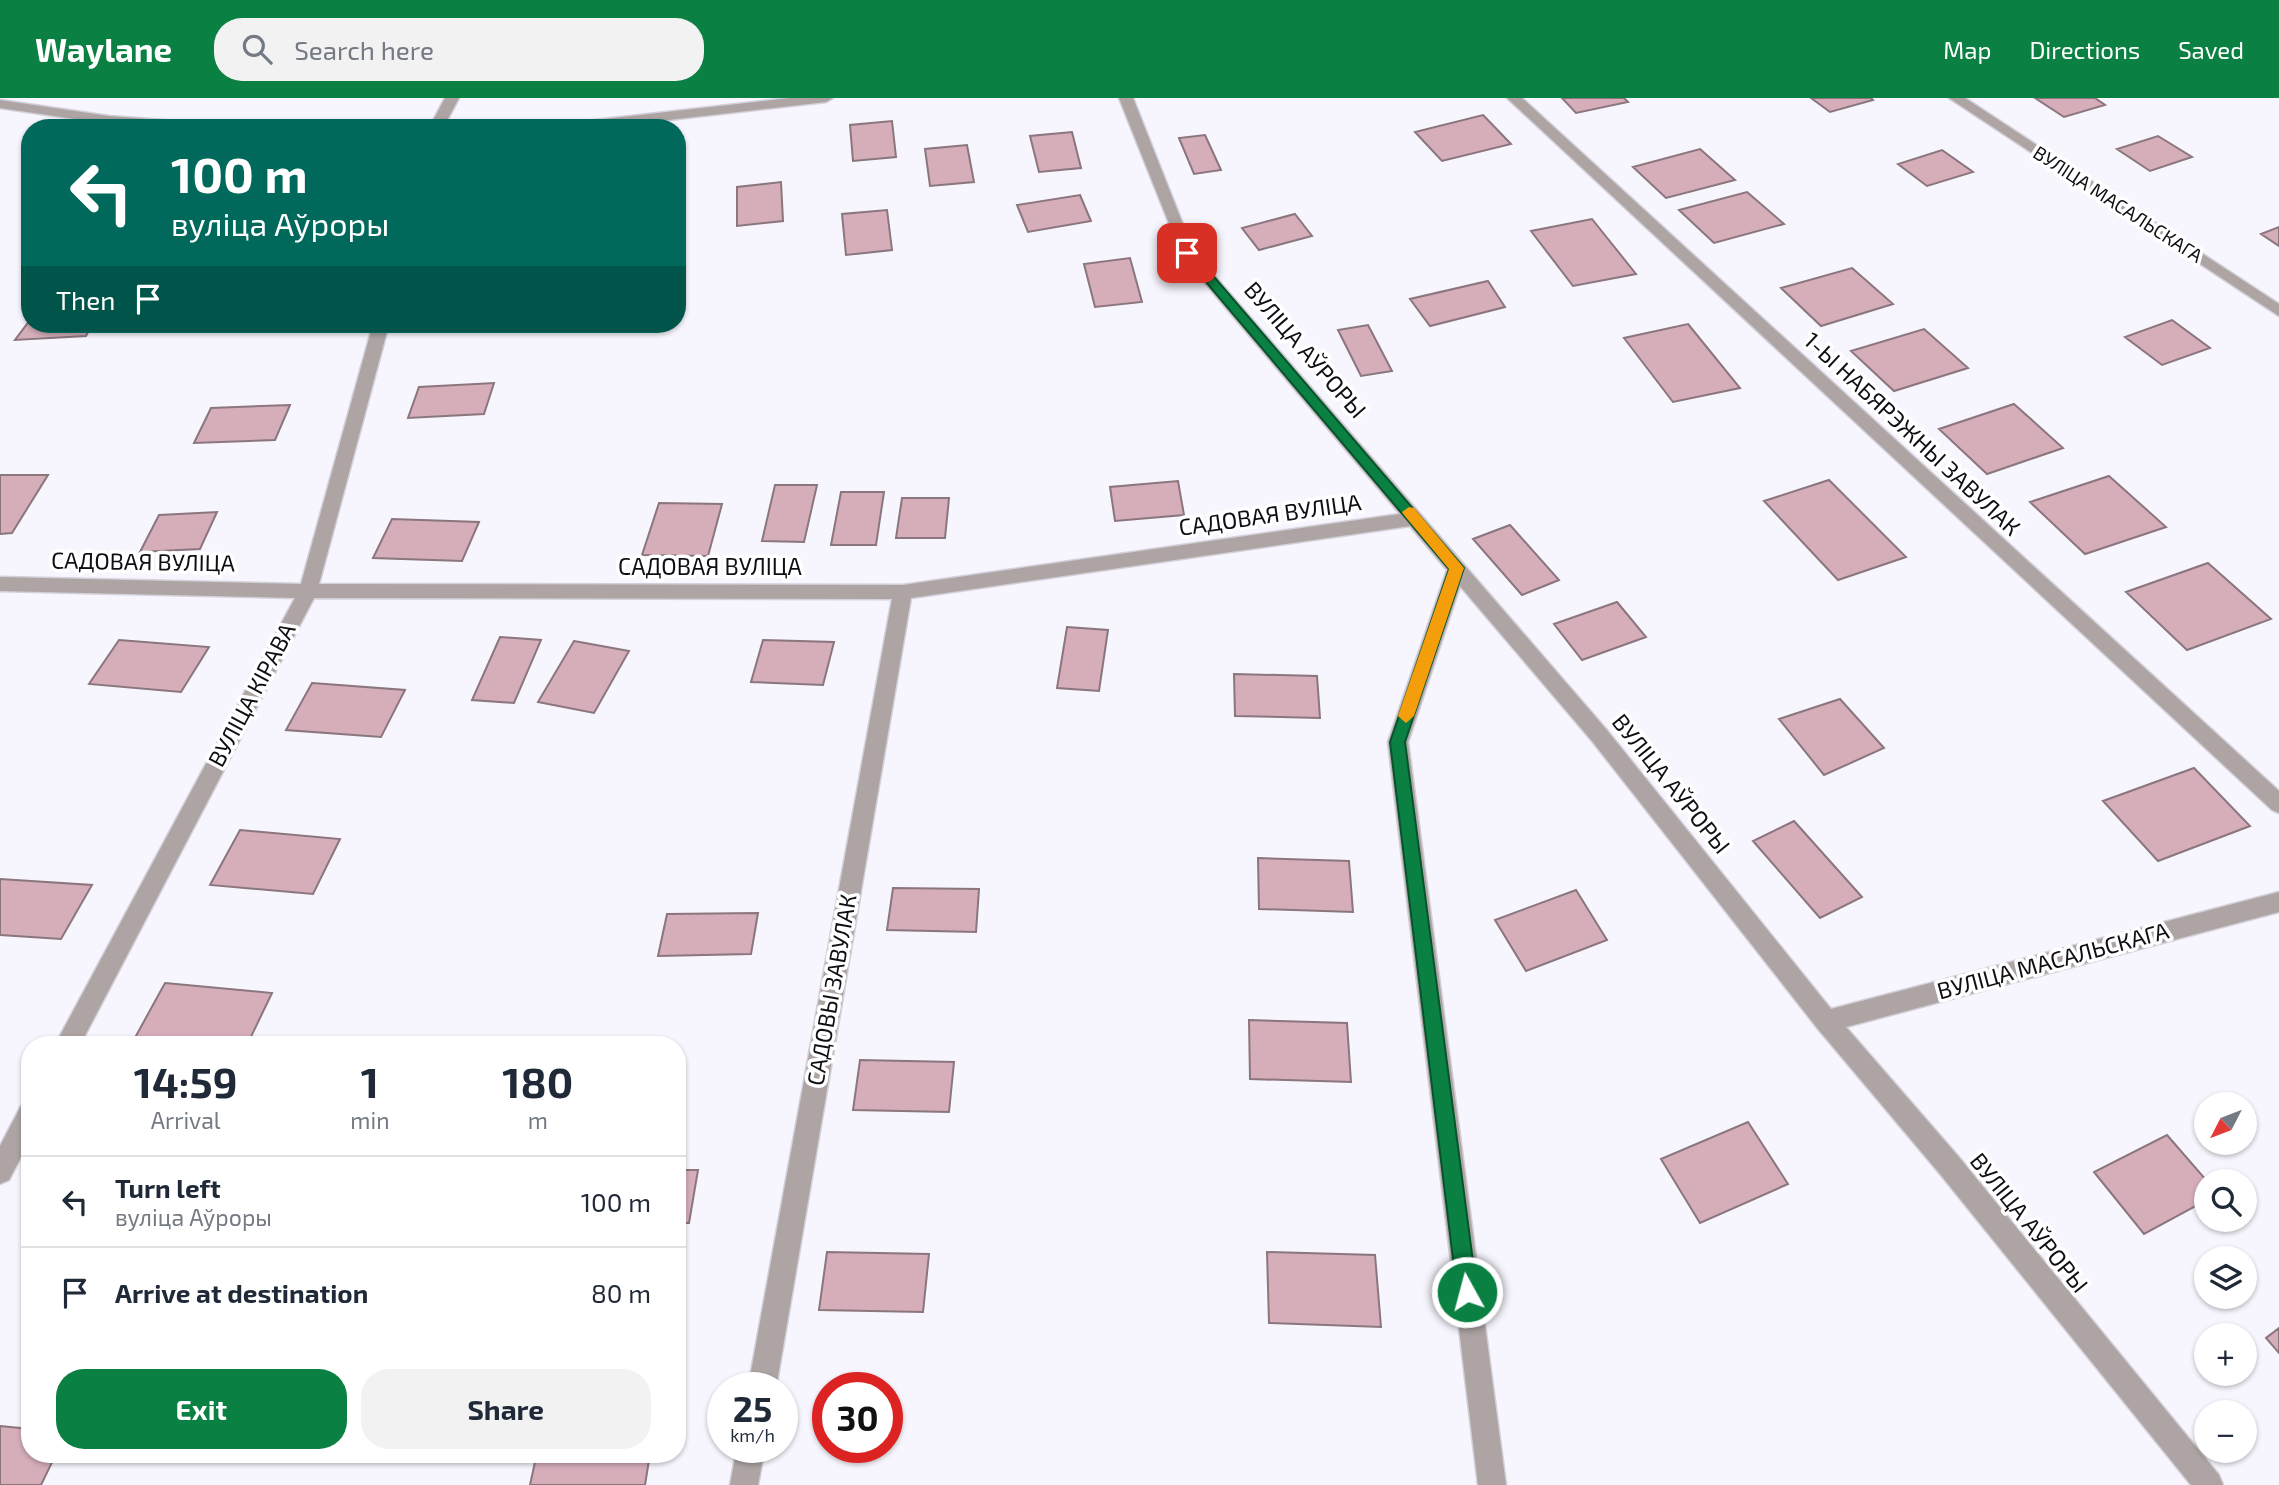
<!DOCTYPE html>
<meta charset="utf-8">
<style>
:root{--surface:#fff;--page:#f2f2f3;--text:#1f2937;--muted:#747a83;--line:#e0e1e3;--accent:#0b8043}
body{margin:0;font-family:"Exo 2",sans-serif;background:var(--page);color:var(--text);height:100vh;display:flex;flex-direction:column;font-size:26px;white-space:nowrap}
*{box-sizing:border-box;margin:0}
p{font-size:23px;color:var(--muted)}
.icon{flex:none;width:38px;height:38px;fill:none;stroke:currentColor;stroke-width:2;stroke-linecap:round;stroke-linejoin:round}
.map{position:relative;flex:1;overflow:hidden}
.side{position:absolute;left:21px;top:938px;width:665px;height:427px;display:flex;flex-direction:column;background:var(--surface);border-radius:28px;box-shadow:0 2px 5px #0004}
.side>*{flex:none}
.guide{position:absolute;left:21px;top:21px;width:665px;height:214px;border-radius:28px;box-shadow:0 2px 5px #0004;background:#00695c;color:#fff;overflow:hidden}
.needle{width:46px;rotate:228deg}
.buttons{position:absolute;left:2194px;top:994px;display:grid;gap:14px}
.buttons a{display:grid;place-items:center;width:63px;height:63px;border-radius:50%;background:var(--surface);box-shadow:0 2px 5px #0004;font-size:35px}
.speed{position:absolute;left:707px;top:1274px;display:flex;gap:14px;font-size:35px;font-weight:700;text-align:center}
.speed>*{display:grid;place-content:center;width:91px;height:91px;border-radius:50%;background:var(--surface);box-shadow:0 2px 5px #0004;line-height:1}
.speed small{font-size:18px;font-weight:400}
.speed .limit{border:10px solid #d22;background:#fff;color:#111}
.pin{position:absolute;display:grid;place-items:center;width:60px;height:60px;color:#fff;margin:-30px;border-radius:14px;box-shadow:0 4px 10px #0006}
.me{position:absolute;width:77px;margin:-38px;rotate:353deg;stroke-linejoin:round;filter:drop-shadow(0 0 5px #0008)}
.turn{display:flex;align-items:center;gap:24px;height:147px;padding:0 35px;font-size:32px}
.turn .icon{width:91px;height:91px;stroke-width:2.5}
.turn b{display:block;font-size:49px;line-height:60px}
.then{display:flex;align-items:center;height:66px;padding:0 35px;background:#0003;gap:14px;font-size:26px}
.eta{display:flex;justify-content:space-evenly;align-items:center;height:119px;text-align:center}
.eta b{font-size:42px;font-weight:700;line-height:49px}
.cta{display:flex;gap:14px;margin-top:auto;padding:14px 35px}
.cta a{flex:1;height:80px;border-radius:28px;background:var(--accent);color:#fff;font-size:28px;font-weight:700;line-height:80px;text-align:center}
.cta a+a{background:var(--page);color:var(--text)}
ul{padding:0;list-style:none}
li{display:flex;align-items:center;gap:21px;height:91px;padding:0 35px;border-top:2px solid var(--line)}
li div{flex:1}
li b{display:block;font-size:26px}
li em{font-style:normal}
header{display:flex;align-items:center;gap:42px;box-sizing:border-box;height:98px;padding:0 35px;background:var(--accent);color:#fff}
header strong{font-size:33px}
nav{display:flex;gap:38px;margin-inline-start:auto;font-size:24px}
.search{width:490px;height:63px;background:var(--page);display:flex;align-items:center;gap:18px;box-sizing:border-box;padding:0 24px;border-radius:28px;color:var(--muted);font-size:26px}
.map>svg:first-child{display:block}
.building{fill:#d5aeba;stroke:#8a767c;stroke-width:2}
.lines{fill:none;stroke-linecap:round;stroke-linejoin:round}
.street-casing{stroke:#d2d0d8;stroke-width:3}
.street{fill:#aea4a4;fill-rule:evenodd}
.route{fill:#0b8043;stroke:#07532c;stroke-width:2}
.slow{fill:#f59e0b}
.labels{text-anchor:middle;stroke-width:7;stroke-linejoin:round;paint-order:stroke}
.far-street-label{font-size:19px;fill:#100e14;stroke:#fff}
.street-label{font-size:23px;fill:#100e14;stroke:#fff}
</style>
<header>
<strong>Waylane</strong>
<div class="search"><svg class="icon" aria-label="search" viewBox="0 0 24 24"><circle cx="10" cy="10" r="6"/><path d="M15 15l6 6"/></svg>Search here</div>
<nav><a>Map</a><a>Directions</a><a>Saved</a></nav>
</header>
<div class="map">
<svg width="2279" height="1387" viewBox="0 0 2279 1387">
<rect width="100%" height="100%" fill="#f7f5fd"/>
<path class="building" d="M1562,0H1624L1628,4L1576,15Z
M1811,0H1871L1873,2L1830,14Z
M2035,0H2095L2105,7L2064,19Z
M1483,17L1511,46L1442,63L1415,34Z
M892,23L896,59L853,63L850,27Z
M1072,34L1081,70L1039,74L1030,38Z
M1205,37L1221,72L1194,76L1179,40Z
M2158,38L2192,59L2150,73L2117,51Z
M967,47L974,84L930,88L925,51Z
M1700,51L1735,82L1666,100L1633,69Z
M1942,52L1973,74L1927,88L1898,66Z
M781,84L783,123L737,128V89Z
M1747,94L1784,126L1714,145L1679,112Z
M1080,97L1091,123L1028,134L1017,107Z
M887,112L892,152L846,157L842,116Z
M1295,116L1312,138L1259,152L1242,130Z
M1592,121L1636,176L1573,188L1531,133Z
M2279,129V148L2261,136Z
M1130,160L1142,204L1095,209L1084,166Z
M1852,170L1893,206L1821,228L1781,190Z
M1488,183L1505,209L1430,228L1410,201Z
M30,222V226H92L86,238L15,242Z
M2172,222L2210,250L2162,267L2125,239Z
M1688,226L1740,290L1673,304L1624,240Z
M1368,227L1392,273L1361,278L1338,232Z
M1924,231L1968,270L1894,293L1851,253Z
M494,285L484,316L408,320L419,289Z
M2014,306L2063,350L1987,376L1939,331Z
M290,307L275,342L194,345L211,310Z
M0,377H48L12,435L0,436Z
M2109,378L2166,429L2085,456L2030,404Z
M1829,382L1906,459L1838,482L1764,403Z
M1178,383L1184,417L1115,423L1110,389Z
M775,387H817L804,444L762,443Z
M841,394H884L876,447H831Z
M902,400H949L945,440H896Z
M659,405L722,406L708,458L642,457Z
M217,414L200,451L140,454L159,417Z
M392,421L479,424L462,463L373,460Z
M1510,427L1559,482L1522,497L1473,441Z
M2208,465L2271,521L2187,552L2126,494Z
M1617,504L1646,539L1582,562L1554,526Z
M1067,529L1108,532L1099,593L1057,590Z
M500,539L541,542L514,605L472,602Z
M119,542L209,549L181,594L89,586Z
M763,542L834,544L823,587L751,584Z
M574,543L629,553L594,615L538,604Z
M1234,576L1317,578L1320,620L1235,618Z
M312,585L405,592L381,639L286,632Z
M1840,601L1884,650L1824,677L1779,621Z
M2194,670L2250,728L2158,763L2103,703Z
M1794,723L1862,799L1820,820L1753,743Z
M240,732L340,741L313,796L210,787Z
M1258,760L1349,763L1353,814L1259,811Z
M0,781L92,787L61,841L0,837Z
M893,790L979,791L976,834L887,832Z
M1576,792L1607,842L1526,873L1495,822Z
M758,815L751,856L658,858L667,816Z
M165,885L272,895L247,947H131Z
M1249,922L1347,925L1351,984L1250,981Z
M860,962L954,964L949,1014L853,1012Z
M1748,1024L1788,1086L1700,1125L1661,1061Z
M2167,1037L2207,1083V1102L2144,1136L2094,1074Z
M677,1072H698L689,1125H677Z
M827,1154L929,1156L923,1214L819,1212Z
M1267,1154L1375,1157L1381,1229L1269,1225Z
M2279,1230V1255L2266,1240Z
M0,1328L30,1331V1356H56L41,1387H0Z
M649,1362L645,1387H530L535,1364Z"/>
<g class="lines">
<g class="street-casing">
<path id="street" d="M445,0H459L443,30H429Z
M790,0H833L826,4L599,30H553L560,26Z
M1119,0H1133L1194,154L1606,631L1831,911L2279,794V814L1846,929L1958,1058L2219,1377L2223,1387H2191L1940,1076L1818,931L1592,643L1460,488L1408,644L1506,1387H1478L1388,644L1447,472L1410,428L911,500L776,1290H748L892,501L314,500L80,947H55L295,500L0,493V479L301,486L373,226H389L319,486L903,487L1400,416L1182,158Z
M1507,0H1522L2279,693V715L2272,712Z
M1949,0H1965L2279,206V218Z
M0,2L109,18L214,26L221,30L109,26L0,10Z
M30,1005V1042L9,1082L0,1086V1048L21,1008Z
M737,1349H765L758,1387H730Z"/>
</g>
<use href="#street" class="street"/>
</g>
<path class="route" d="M1183,152H1191L1464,470L1405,644L1477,1194L1474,1201L1467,1204L1460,1201L1457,1194L1390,644L1449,471L1183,157Z"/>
<path class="slow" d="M1409,409L1414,410L1464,470L1414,618L1406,625L1398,618L1449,471L1404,417L1402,414Z"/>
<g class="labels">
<g class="far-street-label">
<text transform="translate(2118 106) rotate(33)" y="7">ВУЛІЦА МАСАЛЬСКАГА</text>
</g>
<g class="street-label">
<text transform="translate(1305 252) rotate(49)" y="8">ВУЛІЦА АЎРОРЫ</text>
<text transform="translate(1912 336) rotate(43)" y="8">1-Ы НАБЯРЭЖНЫ ЗАВУЛАК</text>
<text transform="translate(1270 417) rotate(-8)" y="8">САДОВАЯ ВУЛІЦА</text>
<text transform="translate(143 464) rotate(1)" y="8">САДОВАЯ ВУЛІЦА</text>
<text x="710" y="477">САДОВАЯ ВУЛІЦА</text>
<text transform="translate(252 597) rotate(-62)" y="8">ВУЛІЦА КІРАВА</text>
<text transform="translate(1671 686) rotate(51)" y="8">ВУЛІЦА АЎРОРЫ</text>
<text transform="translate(2053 863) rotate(-15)" y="8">ВУЛІЦА МАСАЛЬСКАГА</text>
<text transform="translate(832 892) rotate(-80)" y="8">САДОВЫ ЗАВУЛАК</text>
<text transform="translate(2029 1125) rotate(51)" y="8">ВУЛІЦА АЎРОРЫ</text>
</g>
</g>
</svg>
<div class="buttons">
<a><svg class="needle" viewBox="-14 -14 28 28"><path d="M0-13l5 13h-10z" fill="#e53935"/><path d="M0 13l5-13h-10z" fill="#747a83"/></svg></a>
<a><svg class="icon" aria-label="search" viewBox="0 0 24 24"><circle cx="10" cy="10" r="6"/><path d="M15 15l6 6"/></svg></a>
<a><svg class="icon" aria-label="layers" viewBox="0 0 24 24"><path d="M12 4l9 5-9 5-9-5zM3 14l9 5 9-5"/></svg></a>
<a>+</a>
<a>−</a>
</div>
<div class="speed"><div>25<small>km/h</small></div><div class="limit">30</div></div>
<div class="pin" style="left:1187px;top:155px;background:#d93025"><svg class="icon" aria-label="arrive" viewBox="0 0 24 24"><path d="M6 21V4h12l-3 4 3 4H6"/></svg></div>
<svg class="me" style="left:1467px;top:1194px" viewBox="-20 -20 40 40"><circle r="17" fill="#0b8043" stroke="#fff" stroke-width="3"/><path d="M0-11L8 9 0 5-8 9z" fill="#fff"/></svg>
<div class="guide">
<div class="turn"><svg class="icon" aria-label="left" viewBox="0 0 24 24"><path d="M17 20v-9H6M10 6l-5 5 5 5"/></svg><div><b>100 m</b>вуліца Аўроры</div></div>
<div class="then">Then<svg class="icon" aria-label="arrive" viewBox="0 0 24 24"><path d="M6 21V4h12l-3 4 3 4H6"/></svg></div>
</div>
<section class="side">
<div class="eta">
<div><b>14:59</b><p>Arrival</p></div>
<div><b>1</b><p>min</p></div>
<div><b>180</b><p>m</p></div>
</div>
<ul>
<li><svg class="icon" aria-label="left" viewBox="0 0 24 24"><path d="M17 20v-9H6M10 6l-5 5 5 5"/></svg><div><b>Turn left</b><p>вуліца Аўроры</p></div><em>100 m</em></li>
<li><svg class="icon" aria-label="arrive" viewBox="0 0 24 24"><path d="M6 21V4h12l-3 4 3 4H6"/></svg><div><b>Arrive at destination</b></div><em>80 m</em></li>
</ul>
<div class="cta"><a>Exit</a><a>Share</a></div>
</section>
</div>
